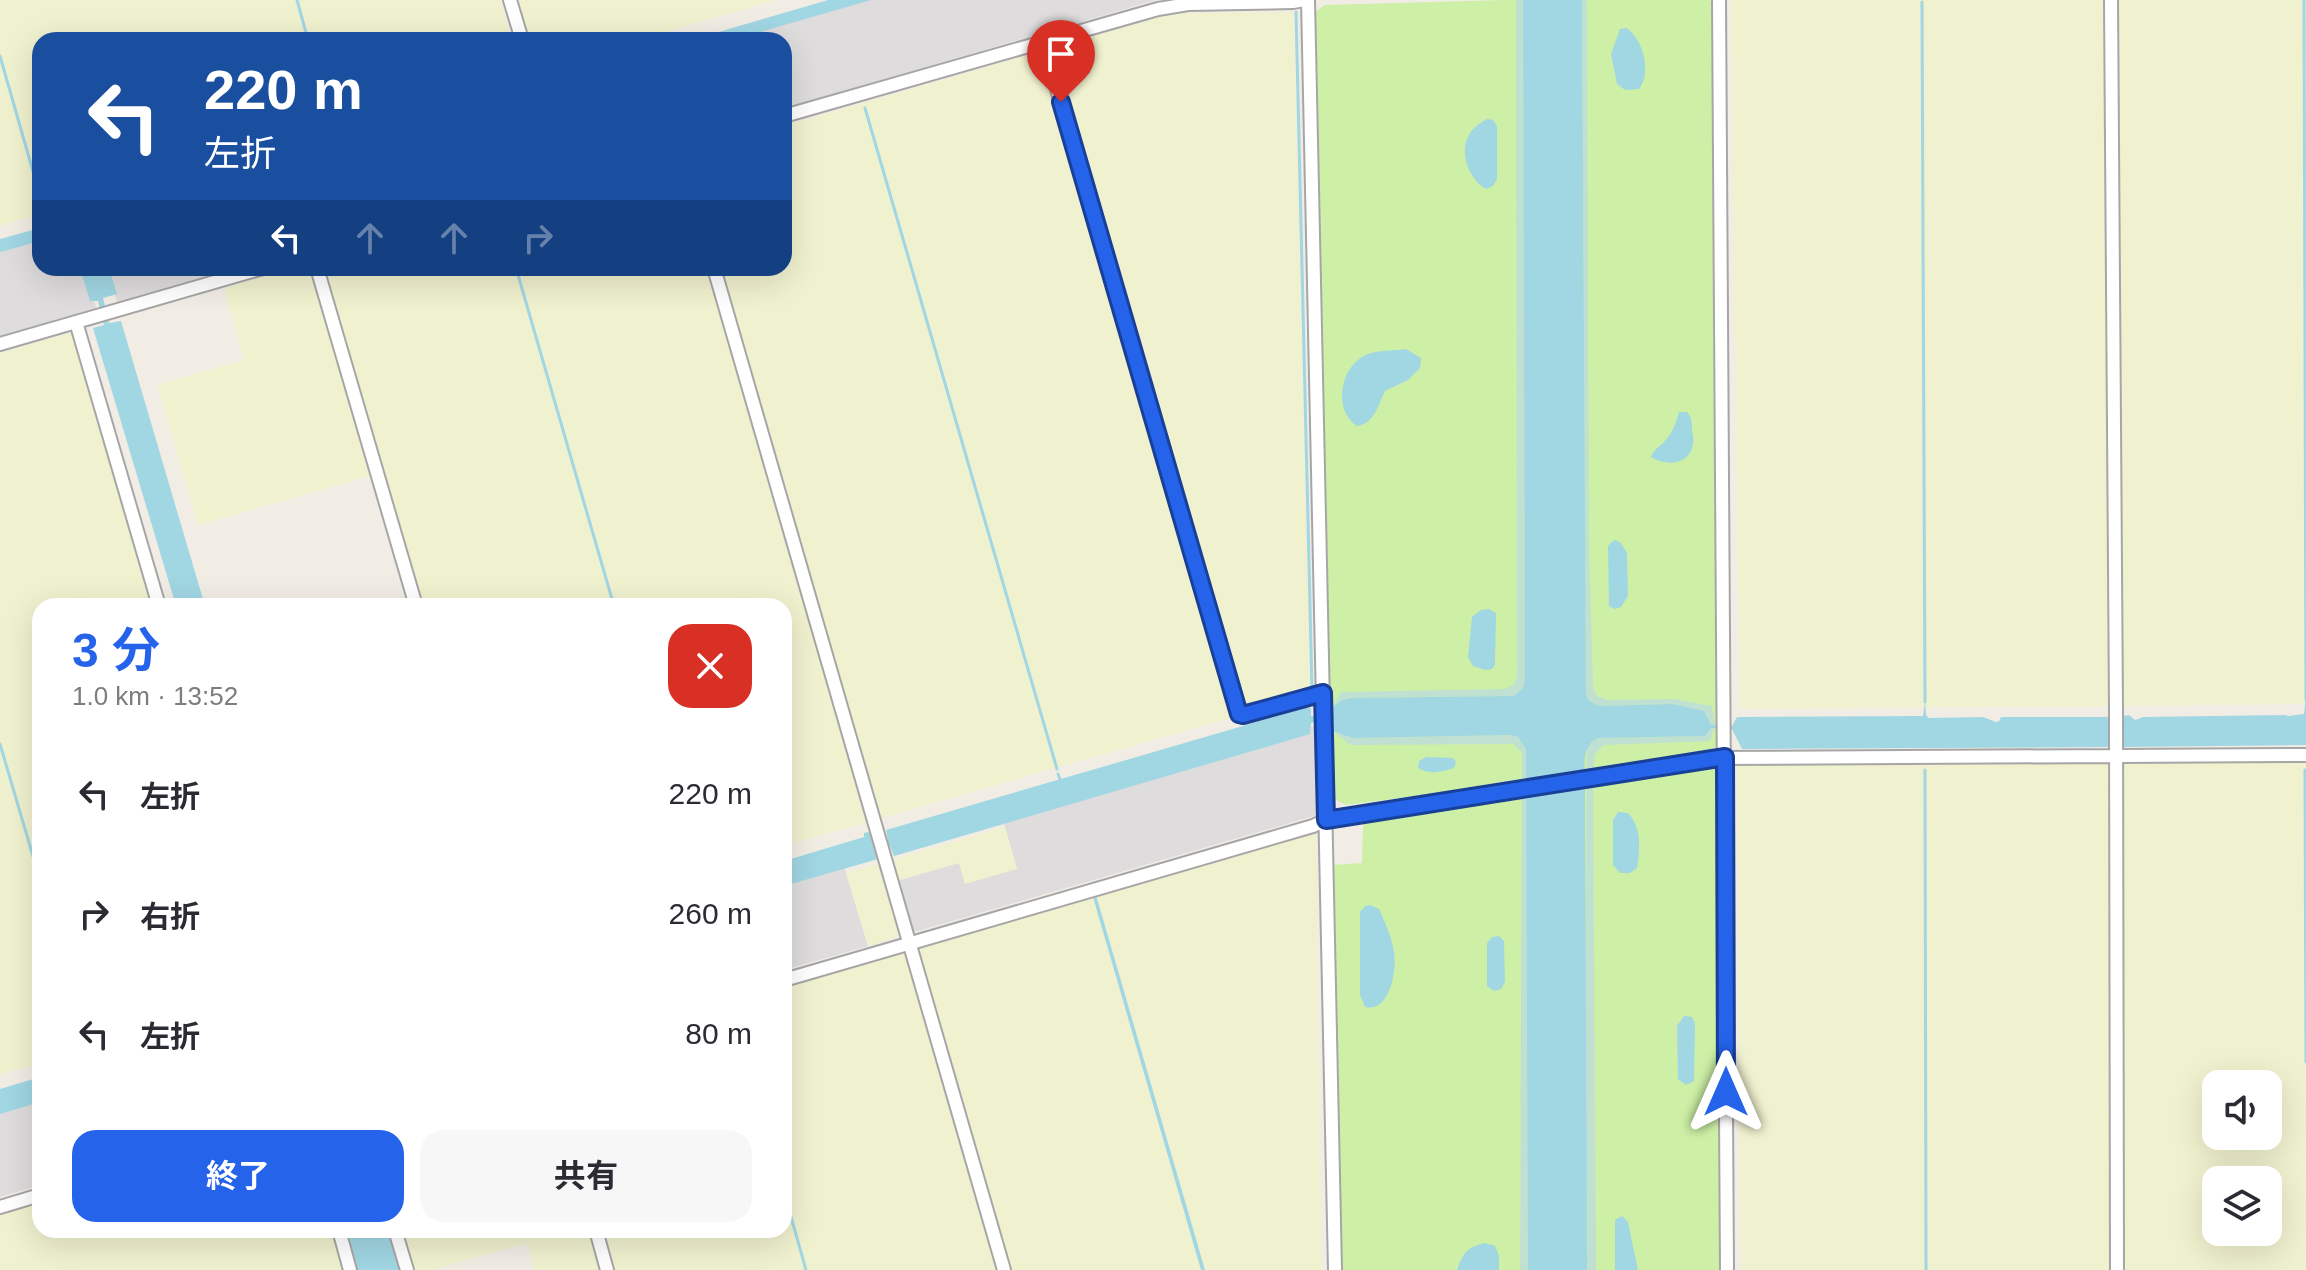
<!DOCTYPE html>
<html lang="ja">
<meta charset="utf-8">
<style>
:root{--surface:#fff;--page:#f7f7f7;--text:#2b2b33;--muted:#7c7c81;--accent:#2563eb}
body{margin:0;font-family:Arial,"Noto Sans JP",sans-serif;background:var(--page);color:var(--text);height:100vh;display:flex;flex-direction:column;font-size:30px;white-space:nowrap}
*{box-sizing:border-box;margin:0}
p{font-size:26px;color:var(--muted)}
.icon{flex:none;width:44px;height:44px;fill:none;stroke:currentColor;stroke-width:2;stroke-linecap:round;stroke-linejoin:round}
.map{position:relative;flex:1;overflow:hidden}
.panel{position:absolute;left:32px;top:598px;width:760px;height:640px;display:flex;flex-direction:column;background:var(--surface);border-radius:24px;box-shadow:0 8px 32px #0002}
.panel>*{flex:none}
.top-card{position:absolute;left:32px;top:32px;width:760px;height:244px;border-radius:24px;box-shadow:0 8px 32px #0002;background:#1a4fa0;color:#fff;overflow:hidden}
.fabs{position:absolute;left:2202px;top:1070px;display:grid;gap:16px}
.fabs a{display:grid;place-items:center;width:80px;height:80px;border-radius:16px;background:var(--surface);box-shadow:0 8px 32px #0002;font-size:40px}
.pin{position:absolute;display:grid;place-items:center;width:68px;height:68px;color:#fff;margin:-82px -34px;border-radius:50% 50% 50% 0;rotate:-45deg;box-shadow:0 0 8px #0007}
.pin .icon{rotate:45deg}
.me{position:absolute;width:88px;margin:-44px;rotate:0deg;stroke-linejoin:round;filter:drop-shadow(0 0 6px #0008)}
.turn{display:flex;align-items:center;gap:28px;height:168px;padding:0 40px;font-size:36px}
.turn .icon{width:104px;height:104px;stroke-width:2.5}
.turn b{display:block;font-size:56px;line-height:68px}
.lanes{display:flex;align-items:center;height:76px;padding:0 40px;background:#0003;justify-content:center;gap:40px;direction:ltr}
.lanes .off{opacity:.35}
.round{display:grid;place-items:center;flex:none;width:84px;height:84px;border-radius:24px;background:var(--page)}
.headline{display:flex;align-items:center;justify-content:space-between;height:136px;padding:0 40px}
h1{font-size:48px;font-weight:700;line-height:60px;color:var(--accent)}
.action{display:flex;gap:16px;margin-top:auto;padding:16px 40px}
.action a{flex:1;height:92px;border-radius:24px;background:var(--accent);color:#fff;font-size:32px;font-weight:700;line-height:92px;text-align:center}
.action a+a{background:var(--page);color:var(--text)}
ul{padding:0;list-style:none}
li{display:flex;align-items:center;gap:24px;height:120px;padding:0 40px}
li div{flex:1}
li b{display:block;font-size:30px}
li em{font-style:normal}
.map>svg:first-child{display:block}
.residential{fill:#dedcdc}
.farmland{fill:#f0f1ce;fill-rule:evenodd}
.grass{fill:#cdf0a6}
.wetland{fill:#c0e1d1}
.water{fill:#a1d6e3}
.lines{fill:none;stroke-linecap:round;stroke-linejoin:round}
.stream{stroke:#a1d6e3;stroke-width:3}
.minor-casing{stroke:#a6a6a6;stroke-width:16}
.minor{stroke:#fff;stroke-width:12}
.route-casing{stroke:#184099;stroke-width:20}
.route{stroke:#2563eb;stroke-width:14}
</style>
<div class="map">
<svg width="2306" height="1270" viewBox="0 0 2306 1270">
<rect width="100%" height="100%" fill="#f1ede5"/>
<path class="residential" d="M854,0H1156L784,108V40H716Z
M40,236V268H84L96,308L0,336V248Z
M107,268H234L117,302Z
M1315,726L1317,815L904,935L889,883L959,863L1017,869L1002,817Z
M843,863L868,946L784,970V880Z
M40,1096V1185L0,1197V1108Z"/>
<path class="farmland" d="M0,0H500L512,40H40V214L0,226Z
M517,0H776L638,40H529Z
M1731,0H2107L2112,706L1740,709Z
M2116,0H2306V704L2121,706Z
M1294,12L1310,690L1226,719L784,846V606H420L324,268H784V126L1163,16L1190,13Z
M293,268H311L373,475L198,525L157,385L244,360L224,288Z
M73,332L153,606H40V1063L0,1074V353Z
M2120,761H2306V1270H2122ZM2216,1084H2268V1136H2216ZM2216,1180H2268V1232H2216Z
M2112,762L2113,1270H1741L1737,765Z
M1005,827L1017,869L965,884L959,863L889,883L904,935L868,946L846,873Z
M1316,833L1321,1270H535L527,1243L431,1270H413L401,1230H784V987Z
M40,1203V1230H334L345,1270H0V1214Z"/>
<path class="grass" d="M1504,0H1709L1717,7L1719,744L1711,751L1599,769L1598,781L1712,764L1720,769L1723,1270H1340L1332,865L1362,863L1363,823L1513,799L1512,780L1438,793L1346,805L1336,800L1332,791L1328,692L1315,12L1325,5Z"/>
<path class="wetland" d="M1516,0H1523L1525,680L1523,688L1514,696L1352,698L1342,700L1333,707L1341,692L1505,689L1513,685L1517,677Z
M1582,0H1587L1589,541L1593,688L1597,696L1607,700L1674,699L1712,706L1715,725H1710L1672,704L1599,706L1588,700L1586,695Z
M1710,728H1714L1710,741L1604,745L1595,754L1593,770L1596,1270H1587L1585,1060L1587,746L1598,738L1705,736Z
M1333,731L1352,738L1510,735L1518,737L1527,749L1528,1270H1520L1522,753L1513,744L1350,745Z"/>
<path class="water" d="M828,0H871L733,40H691Z
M1523,0H1582L1586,695L1588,700L1599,706L1672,704L1704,711L1711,725L1732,726L1737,717L1923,716L1925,700L1926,715L1929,718L1983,717L1996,722L1999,721L2001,717H2108L2109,729L2123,728V716L2129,715L2135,720L2143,717L2286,715L2288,716L2304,714L2306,696V745L2124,747L2123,735H2109L2108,747L1742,749L1732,729L1711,728L1705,736L1598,738C1579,747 1586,770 1585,787L1587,1270H1528L1526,749L1518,737L1510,735L1352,738L1333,731V707L1342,700L1352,698L1514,696L1523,688L1525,680Z
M1627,28C1643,40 1652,72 1639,89L1625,90L1617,84L1611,54L1620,29Z
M1487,119L1493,120L1497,126V179L1493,186L1486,189C1470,180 1459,154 1468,137C1472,128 1479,124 1487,119Z
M40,228V241L0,252V239Z
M80,268H109L117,294L103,298L109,323L121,321L205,606H176L93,328L104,325L98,301H90Z
M1406,349L1421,358L1420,368L1408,380L1385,391C1378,405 1374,424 1357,426C1332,410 1340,365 1368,354C1379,350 1394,351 1406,349Z
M1679,412H1687C1692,418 1692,422 1692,430C1693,435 1694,439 1693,444C1690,466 1665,466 1651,457C1654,449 1658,448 1664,442C1672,434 1676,423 1679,412Z
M1614,540L1620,542L1627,553L1628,596L1621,607L1615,609L1609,606L1608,546Z
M1489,609L1496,613L1495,665L1492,669L1485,670L1473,666L1468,657L1472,617L1481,610Z
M1308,707L1311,709V716H1315V722L1311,723L1310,734L894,856L890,846L875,850L878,859L784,886V861L864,837V833L869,832L873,844L888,840L886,830Z
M1426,757L1453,758L1456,762L1454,768C1441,772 1430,775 1418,768L1419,761Z
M1618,812L1628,813C1642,828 1640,849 1637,868L1630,873H1620L1613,865V820Z
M1096,895L1205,1270H1201L1093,897Z
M1370,905L1379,909C1385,923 1392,937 1394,952C1397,970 1390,1013 1365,1007L1360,995V912L1365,906Z
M1499,936L1504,941L1505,982L1501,989L1494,991L1487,986V943L1492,937Z
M1684,1016L1692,1017L1695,1024L1694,1081L1686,1085L1678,1079L1677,1026Z
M40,1077V1102L0,1114V1089Z
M1622,1216L1628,1222L1638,1270H1615V1220Z
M347,1230H391L403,1270H358Z
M1485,1243L1495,1246L1499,1256V1270H1457C1463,1253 1467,1247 1485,1243Z"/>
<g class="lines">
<path class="stream" d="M297,0L308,40
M2304,0L2306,700
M1922,2L1925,702
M1296,12L1312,691
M0,56L40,196
M865,108L1057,769
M516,268L614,606
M0,744L40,880
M1925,770L1926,1270
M2305,770L2306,1062
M1058,774L1060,779
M784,1192L806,1270"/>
<g class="minor-casing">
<path id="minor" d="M510,0L522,40
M1308,0L1335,1270
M1719,0L1727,1270
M2111,0L2116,708L2117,1270
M1043,41L1239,714L1243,715L1323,693
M784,116L1158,9L1188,4L1293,2L1304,0
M317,268L416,606
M714,268L1004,1270
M76,322L159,606
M0,344L263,268
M784,980L1313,826L1326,820L1710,758L2306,755
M0,1207L40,1195
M339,1230L350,1270
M395,1230L407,1270
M596,1230L607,1270"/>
</g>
<use href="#minor" class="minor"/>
</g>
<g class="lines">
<g class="route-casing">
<path id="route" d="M1061,102L1239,714L1243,715L1323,693L1326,820L1725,757L1726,1092"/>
</g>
<use href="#route" class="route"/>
</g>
</svg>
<div class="fabs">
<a><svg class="icon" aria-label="sound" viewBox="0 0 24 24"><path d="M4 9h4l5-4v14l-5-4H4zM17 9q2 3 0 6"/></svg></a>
<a><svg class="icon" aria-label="layers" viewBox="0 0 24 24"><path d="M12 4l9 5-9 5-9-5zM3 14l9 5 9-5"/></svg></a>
</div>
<div class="pin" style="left:1061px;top:102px;background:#d93025"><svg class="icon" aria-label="arrive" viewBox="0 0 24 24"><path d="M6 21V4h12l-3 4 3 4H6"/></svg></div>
<svg class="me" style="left:1726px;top:1092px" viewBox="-20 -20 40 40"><path d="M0-17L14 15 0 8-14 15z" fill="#2563eb" stroke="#fff" stroke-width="4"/></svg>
<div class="top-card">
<div class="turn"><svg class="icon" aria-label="left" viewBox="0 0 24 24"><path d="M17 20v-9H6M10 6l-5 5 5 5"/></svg><div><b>220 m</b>左折</div></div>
<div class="lanes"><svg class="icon" aria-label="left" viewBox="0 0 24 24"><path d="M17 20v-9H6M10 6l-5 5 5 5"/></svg><svg class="icon off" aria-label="ahead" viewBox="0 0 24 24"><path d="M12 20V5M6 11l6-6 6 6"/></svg><svg class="icon off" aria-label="ahead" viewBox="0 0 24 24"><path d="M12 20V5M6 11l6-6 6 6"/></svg><svg class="icon off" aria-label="right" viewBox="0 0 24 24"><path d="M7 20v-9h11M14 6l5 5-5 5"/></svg></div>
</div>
<section class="panel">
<div class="headline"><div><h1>3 分</h1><p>1.0 km · 13:52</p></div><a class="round" style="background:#d93025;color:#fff"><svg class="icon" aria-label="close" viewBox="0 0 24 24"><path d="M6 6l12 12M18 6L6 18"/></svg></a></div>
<ul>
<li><svg class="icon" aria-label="left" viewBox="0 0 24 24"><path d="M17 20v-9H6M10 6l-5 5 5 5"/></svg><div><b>左折</b></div><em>220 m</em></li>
<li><svg class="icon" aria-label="right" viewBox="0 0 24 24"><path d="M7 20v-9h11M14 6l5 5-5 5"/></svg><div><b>右折</b></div><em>260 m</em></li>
<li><svg class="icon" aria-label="left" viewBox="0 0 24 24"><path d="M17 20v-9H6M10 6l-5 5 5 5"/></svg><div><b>左折</b></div><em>80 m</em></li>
</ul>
<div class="action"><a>終了</a><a>共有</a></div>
</section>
</div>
